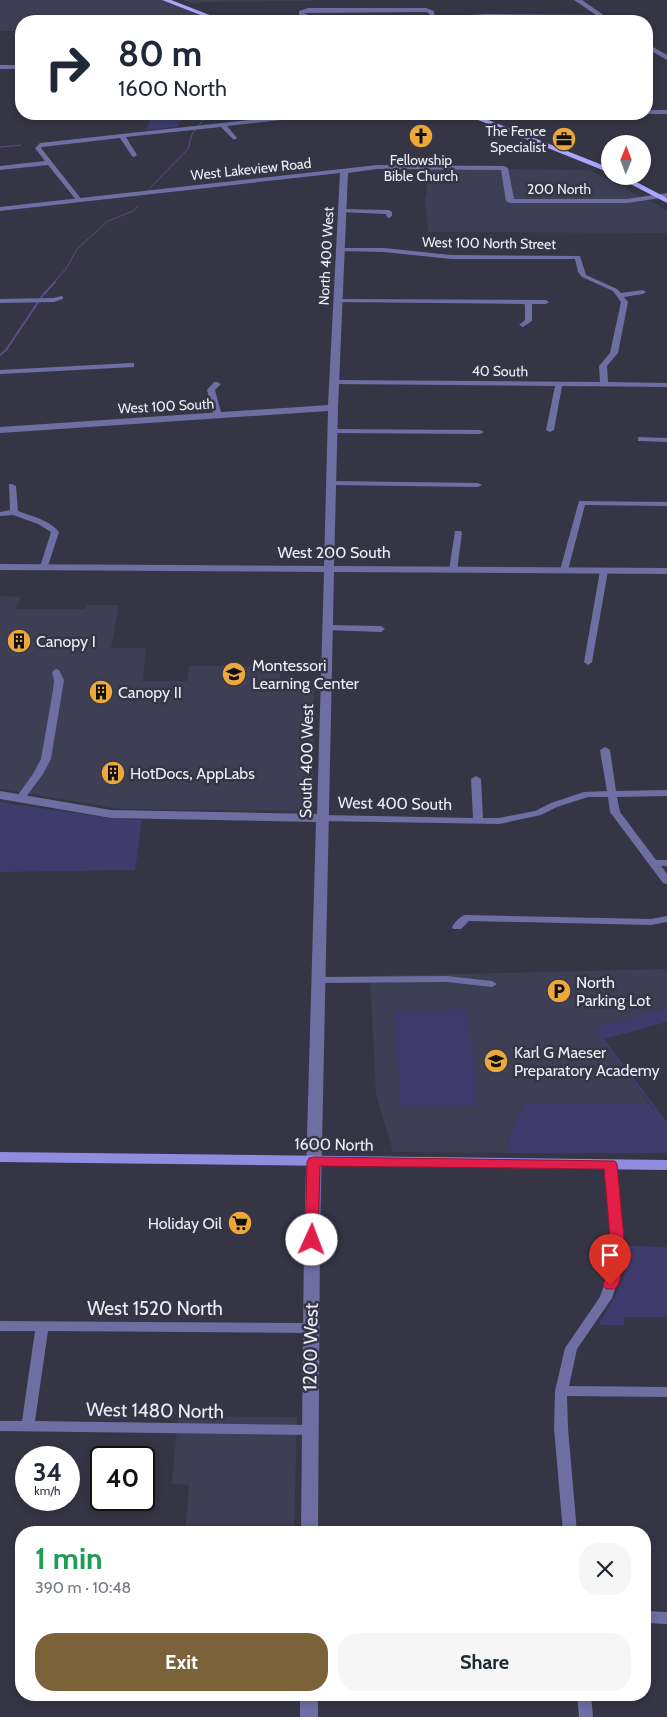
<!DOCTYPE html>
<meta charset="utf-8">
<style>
:root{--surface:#fff;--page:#f6f6f7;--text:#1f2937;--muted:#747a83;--accent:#7c6239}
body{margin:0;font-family:Cabin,sans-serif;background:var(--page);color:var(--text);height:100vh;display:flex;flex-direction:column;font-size:19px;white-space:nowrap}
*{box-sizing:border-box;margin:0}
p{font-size:16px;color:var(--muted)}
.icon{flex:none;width:28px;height:28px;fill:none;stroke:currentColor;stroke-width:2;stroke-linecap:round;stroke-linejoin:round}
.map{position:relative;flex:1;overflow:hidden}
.sheet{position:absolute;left:15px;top:1526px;width:636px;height:175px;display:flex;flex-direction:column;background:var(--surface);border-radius:20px;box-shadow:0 2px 8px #0003}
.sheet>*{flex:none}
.hud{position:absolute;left:15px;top:15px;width:638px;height:105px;border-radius:20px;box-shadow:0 2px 8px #0003;background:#fff;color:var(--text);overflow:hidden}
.needle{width:32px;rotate:1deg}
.buttons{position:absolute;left:601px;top:135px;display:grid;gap:10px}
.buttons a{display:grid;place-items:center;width:50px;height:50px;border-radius:50%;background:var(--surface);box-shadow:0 2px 8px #0003;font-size:25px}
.speed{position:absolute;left:15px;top:1446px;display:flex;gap:10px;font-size:25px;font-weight:700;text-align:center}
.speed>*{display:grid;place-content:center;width:65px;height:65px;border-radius:50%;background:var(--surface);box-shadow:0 2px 8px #0003;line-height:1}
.speed small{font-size:12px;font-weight:400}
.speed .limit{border:2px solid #111;border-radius:8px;background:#fff;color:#111}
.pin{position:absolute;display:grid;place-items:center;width:42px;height:42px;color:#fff;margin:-51px -21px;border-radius:50% 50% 50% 0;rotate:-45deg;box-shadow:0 0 5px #0007}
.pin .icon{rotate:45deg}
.me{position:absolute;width:55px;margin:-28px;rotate:2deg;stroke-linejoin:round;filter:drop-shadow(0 0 4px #0008)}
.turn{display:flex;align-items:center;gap:18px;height:105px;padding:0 20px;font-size:22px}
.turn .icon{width:65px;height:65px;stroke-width:2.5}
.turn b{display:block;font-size:35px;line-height:42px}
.round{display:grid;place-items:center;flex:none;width:52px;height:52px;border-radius:20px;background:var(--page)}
.overview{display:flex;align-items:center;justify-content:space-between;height:85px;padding:0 20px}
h1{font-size:30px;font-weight:800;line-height:38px;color:#1e9e55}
.action{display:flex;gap:10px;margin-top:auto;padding:10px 20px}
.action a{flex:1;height:58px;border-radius:20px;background:var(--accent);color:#fff;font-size:20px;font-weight:800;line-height:58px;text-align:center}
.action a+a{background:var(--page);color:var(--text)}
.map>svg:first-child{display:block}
.built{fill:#3e3e54}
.green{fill:#3f3c6d}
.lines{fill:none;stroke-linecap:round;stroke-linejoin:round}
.stream-far1{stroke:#5b4c83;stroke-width:1}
.stream{stroke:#5b4c83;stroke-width:2}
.minor{fill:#6f6ea3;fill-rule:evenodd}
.tertiary{fill:#6f6ea3;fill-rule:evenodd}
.secondary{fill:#908ce0;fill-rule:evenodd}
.primary{fill:#aaa6fd;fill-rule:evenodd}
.route{fill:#e11d48;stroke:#92132f}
.labels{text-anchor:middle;stroke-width:5;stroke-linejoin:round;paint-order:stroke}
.far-poi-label{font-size:14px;fill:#edeef8;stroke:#353545;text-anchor:end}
.far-street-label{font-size:14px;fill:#edeef8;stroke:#353545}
.street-label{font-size:16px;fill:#edeef8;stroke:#353545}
.poi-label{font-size:16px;fill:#edeef8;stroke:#353545;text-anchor:start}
.near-street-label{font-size:19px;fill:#edeef8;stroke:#353545}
</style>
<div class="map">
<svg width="667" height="1717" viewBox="0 0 667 1717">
<rect width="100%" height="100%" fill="#353545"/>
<path class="built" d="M0,0H167L222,21H21V31H0Z
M183,0H311L313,1L205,2L194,4Z
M426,168L589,170L667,210V233L428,232L425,198L427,192Z
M0,596L21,597L15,609H85L86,605H119L111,648H146L143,681H187L189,666H281L280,682H314L313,811L121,809L0,789Z
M667,969V1008L595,1029L649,1104H524L508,1136L510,1153L393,1152L376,1094L370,976Z
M178,1416L297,1417L294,1532H185L189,1485L172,1484Z"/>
<path class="green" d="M153,114H180L179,116H184L177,127L146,130Z
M0,802L109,818L142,820L135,870L0,872Z
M667,1008V1022L604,1039L667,1122V1153H510L508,1136L524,1104H649L656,1112L593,1028Z
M468,1010L478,1106L401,1107L393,1011Z
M629,1246L667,1247V1317H624V1325H598C614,1299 629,1278 629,1246Z"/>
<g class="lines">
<path class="stream-far1" d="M0,147L21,145
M149,189L188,149L192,134L208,114
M53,283L66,269L77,249L108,221L133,211L138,206"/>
<path class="stream" d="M0,355L6,350L43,295L55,282"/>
<path class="minor" d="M308,8H426L434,11L435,17L487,14L602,15L605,17L602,19L487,18L430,21L429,13L426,12L304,13L323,21H315L299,15V11Z
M304,114H321L318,116L227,126L237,138L234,140L221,127L126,137L137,155L134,157L132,156L120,138L42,147L41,148L82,200L79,202L77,201L48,165L0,170V166L45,161L35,148L40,143Z
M342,209L389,210L392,212V216L389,218L387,217L386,214L340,212L339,211Z
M339,248H384L451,255L580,256L586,275L617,289L621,293L643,290L646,292L643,294L624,297L628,302L618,353L607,366L608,382L667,383V387L562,386L554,430L550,432L546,430L555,386L331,384V380H334L600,382L599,366L610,353L621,302L613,291L582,277L578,272L575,259H451L384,252L341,251L339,250Z
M61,296L63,297V299L54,302L0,303V299L54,298Z
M338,299L546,300L549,302L546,304H532V321L523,327L519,325L525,320V305L524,304L336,302L335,301Z
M131,363H134V367L0,374V370Z
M214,382H217L221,384L215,390L222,416L218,418L214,416L207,390Z
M330,429L480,430L484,432L480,434L333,433H330Z
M638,437L667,438V442L641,441H638Z
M328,481L478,483L482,485L478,487L331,485H328Z
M9,484H12L16,486L18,511C33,517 48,519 59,532L47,569L44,570L40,567L51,532L38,524L13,515L0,516V512L10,510Z
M579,501L667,502V506L585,505L568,570L564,573L560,570Z
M455,531H461L462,533L457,570L453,573L449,570Z
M604,568L608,571L592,662L588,665L584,662L600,571Z
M327,625L381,626L385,629L381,632L324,630L323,628Z
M56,669L59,670L64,680L51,759L43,774L23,801H17L15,799L33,774L41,759L53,690L54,680L52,672Z
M605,747L610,750L616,791L667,790V796L617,797L620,812L656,860H667V866H661L667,874V884L663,883L610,812L608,797H588L557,807L541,815L499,824L323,821L318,818L323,815L473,818L471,779L476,776L481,779L483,818H499L535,811L551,803L584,792L607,791L600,750Z
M466,915L651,919L667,916V922L651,925L469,921L461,929H453L452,927C455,922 460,916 466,915Z
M447,976L492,981L497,984L492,987L447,982L319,983L314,980L319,977Z
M611,1161L615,1162L617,1165L625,1259L612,1298L577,1349L569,1386L667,1387V1397L567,1396L568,1428L577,1532H563L554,1428L555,1391L565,1348L600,1297L613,1259L605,1165L607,1162Z
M0,1321L310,1323L314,1325L316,1328L314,1331L310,1333L48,1331L35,1421L309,1425L314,1426L316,1430L314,1434L309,1435L0,1431V1421H22L35,1331H0Z
M645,1611L667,1612V1624L645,1623Z
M577,1695H591L593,1717H579Z"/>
<path class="tertiary" d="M574,0H582L612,21H605Z
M646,43L667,55V60L646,48Z
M0,65H21V69H0Z
M646,110H667V114H644H646Z
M377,165L504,166L508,168L514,199H627L667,193V197L627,203H510L506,201L501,170L377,169L348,173L338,408L334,566L667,568V574L334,572L320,1240L318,1532H301L304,1240L316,822L111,818L0,799V791L111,810L317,814L324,572L0,570V564L324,566L328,411L0,433V427L328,405L340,173L0,211V207Z
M300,1695H318V1717H300Z"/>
<path class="secondary" d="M0,1152L667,1160V1170L0,1162Z"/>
<path class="primary" d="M162,0H171L225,21H216Z
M463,114H473L610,168V173Z
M615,176H625L667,198V203Z"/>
</g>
<path class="route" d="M314,1157L615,1161L617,1164L626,1259L618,1285L615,1289H606L603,1285L612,1259L604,1169L320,1166L318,1240L316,1243H307L305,1240L307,1162L309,1158Z"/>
<defs>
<g id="church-disc" transform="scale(1.25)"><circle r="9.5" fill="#eda83b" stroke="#353545"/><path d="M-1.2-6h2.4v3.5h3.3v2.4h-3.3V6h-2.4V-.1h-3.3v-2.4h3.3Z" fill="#111"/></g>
<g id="office-disc" transform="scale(1.25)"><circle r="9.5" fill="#eda83b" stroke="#353545"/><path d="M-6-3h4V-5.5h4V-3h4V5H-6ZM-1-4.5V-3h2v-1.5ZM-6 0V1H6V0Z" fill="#111"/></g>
<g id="building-disc" transform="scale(1.25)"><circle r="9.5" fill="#eda83b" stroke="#353545"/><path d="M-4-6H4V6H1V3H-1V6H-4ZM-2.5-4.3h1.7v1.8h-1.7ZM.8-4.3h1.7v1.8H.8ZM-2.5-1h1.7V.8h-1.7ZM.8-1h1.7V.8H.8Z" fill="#111"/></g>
<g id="school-disc" transform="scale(1.25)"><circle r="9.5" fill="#eda83b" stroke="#353545"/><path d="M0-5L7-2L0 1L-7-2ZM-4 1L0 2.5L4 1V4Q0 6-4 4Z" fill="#111"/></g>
<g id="parking-disc" transform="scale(1.25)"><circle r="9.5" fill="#eda83b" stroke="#353545"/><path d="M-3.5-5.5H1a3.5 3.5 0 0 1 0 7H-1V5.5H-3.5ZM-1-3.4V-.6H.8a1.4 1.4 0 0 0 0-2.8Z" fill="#111"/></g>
<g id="supermarket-disc" transform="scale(1.25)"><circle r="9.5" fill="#eda83b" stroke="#353545"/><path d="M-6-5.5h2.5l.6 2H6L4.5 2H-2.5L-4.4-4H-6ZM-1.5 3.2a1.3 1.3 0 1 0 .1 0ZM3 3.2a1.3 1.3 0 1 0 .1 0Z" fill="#111"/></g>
</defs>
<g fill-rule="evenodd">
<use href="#church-disc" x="421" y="136"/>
<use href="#office-disc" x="564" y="139"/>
<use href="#building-disc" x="19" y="641"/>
<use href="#school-disc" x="234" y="674"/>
<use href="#building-disc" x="101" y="692"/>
<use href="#building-disc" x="113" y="773"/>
<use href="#parking-disc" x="559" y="991"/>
<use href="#school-disc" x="496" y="1061"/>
<use href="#supermarket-disc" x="240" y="1223"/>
</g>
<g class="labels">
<g class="far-poi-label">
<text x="546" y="136">The Fence<tspan x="546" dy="16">Specialist</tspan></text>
<text x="421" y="165" text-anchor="middle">Fellowship<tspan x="421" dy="16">Bible Church</tspan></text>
</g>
<g class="far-street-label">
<text transform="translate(251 169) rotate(-6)" y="5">West Lakeview Road</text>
<text x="559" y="194">200 North</text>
<text transform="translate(489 243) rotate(1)" y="5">West 100 North Street</text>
<text transform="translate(326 256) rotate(-87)" y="5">North 400 West</text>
<text transform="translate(500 371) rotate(1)" y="5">40 South</text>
<text transform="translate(166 406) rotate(-3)" y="5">West 100 South</text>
</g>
<g class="street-label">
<text x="334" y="558">West 200 South</text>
<text transform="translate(306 761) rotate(-89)" y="6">South 400 West</text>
<text transform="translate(395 803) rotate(1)" y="6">West 400 South</text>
<text transform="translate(334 1144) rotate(1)" y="6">1600 North</text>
</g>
<g class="poi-label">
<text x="36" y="647">Canopy I</text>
<text x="252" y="671">Montessori<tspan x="252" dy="18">Learning Center</tspan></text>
<text x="118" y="698">Canopy II</text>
<text x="130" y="779">HotDocs, AppLabs</text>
<text x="576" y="988">North<tspan x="576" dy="18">Parking Lot</tspan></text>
<text x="514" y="1058">Karl G Maeser<tspan x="514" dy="18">Preparatory Academy</tspan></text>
<text x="222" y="1229" text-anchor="end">Holiday Oil</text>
</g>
<g class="near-street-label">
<text x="155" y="1315">West 1520 North</text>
<text transform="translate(310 1347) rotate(-89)" y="7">1200 West</text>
<text transform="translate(155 1410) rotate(1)" y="7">West 1480 North</text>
</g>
</g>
</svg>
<div class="buttons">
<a><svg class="needle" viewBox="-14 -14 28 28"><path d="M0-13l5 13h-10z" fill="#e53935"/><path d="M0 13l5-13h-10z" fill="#747a83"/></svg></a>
</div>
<div class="speed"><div>34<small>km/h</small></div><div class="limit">40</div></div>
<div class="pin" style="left:610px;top:1285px;background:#d93025"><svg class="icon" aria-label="arrive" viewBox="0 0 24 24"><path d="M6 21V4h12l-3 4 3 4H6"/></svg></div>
<svg class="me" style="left:312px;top:1240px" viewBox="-20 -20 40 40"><circle r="19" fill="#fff"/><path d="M0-13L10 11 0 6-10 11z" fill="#e11d48"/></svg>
<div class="hud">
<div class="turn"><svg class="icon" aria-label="right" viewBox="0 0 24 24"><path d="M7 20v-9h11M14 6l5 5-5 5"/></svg><div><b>80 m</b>1600 North</div></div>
</div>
<section class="sheet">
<div class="overview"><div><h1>1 min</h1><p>390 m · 10:48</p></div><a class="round"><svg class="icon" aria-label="close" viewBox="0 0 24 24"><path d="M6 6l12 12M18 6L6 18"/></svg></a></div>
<div class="action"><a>Exit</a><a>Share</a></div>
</section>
</div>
